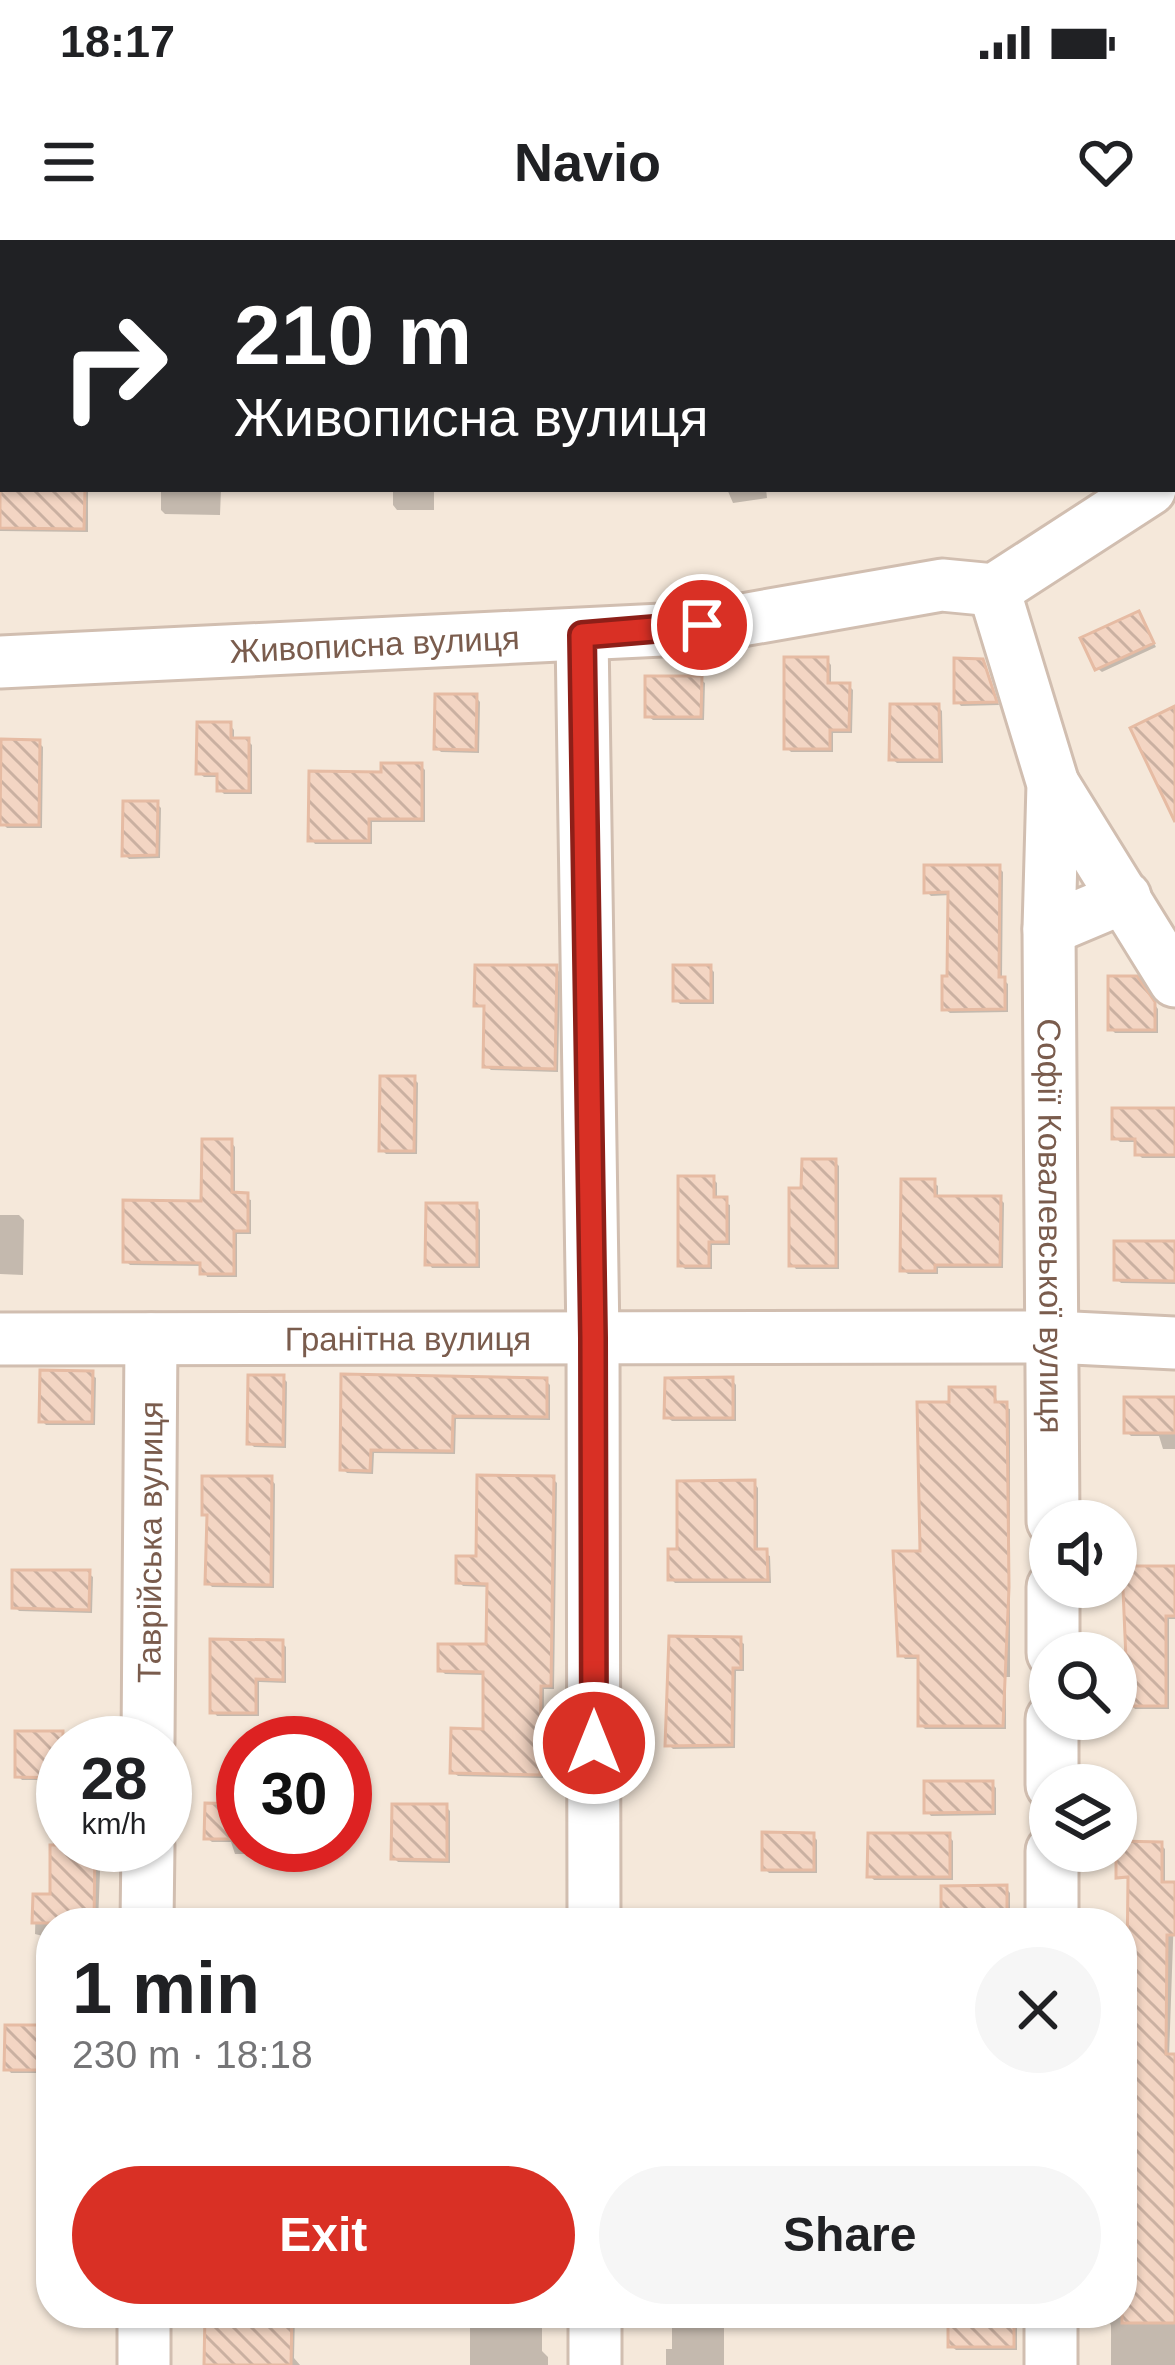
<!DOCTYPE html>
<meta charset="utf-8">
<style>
:root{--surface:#fff;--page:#f6f6f6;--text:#202124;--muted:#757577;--accent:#d93025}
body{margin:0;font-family:Arial,sans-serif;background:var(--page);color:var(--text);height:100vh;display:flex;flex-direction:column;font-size:45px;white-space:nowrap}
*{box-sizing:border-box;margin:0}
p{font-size:39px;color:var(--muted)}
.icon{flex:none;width:66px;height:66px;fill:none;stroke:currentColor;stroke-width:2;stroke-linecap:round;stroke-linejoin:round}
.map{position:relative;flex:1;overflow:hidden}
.panel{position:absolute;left:36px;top:1668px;width:1101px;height:420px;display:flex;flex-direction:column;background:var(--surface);border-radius:48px;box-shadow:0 3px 9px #0004}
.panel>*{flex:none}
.hud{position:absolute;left:0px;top:0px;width:1176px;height:252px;box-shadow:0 3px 9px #0004;background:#202124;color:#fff;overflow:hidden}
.controls{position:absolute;left:1029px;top:1260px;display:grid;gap:24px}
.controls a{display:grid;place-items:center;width:108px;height:108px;border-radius:50%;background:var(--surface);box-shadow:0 3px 9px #0004;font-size:60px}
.speed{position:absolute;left:36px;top:1476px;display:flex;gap:24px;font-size:60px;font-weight:700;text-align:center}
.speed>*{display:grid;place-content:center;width:156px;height:156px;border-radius:50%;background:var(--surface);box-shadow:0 3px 9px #0004;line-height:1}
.speed small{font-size:30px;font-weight:400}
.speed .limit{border:18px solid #d22;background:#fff;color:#111}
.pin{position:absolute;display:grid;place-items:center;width:102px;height:102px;color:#fff;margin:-51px;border:6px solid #fff;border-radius:50%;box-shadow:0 3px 12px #0007}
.me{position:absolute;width:132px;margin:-66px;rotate:0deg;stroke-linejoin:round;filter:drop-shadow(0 0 9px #0008)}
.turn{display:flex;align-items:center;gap:42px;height:252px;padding:0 36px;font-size:54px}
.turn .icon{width:156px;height:156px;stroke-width:2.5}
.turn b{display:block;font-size:84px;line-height:102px}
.round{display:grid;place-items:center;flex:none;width:126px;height:126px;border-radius:63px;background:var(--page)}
.overview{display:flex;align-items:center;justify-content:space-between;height:204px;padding:0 36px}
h1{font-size:72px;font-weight:600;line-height:90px}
.button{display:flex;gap:24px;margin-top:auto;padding:24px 36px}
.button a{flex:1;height:138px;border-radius:72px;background:var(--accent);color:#fff;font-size:48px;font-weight:600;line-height:138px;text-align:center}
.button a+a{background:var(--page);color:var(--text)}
.status{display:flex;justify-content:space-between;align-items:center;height:84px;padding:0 60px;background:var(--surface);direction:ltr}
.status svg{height:33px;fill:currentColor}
header{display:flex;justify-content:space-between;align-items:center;height:156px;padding:0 36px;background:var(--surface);font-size:54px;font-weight:600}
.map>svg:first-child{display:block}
.residential{fill:#f5e8da;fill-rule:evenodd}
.forest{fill:url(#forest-firs)}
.shadow{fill:#0003}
.building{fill:url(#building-back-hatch);stroke:#e6bba3;stroke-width:3}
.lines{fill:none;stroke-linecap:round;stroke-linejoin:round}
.minor-casing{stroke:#d1beb0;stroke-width:57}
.minor{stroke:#fff;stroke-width:51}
.route-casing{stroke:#8d1f18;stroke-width:30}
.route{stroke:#d93025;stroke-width:21}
.labels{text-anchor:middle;stroke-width:9;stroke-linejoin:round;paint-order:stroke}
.street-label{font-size:33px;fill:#7a5c4d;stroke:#fffaf3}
</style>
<div class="status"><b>18:17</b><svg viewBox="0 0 49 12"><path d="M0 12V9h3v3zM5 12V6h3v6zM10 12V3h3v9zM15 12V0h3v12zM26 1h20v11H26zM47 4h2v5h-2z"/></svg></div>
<header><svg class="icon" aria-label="menu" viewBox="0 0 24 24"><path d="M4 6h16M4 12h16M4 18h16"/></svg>Navio<svg class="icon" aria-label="heart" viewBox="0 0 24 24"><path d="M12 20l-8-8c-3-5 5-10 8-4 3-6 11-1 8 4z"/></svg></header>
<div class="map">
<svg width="1175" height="2125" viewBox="0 0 1175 2125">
<defs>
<pattern id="forest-firs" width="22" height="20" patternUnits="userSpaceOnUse" patternTransform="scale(3)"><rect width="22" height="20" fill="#d8ecc9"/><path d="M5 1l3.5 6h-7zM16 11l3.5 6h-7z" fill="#b4c2a5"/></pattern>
<pattern id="building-back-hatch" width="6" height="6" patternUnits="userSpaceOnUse" patternTransform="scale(3)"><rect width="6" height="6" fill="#f3d5c3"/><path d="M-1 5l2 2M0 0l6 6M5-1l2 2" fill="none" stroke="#cab0a1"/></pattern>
</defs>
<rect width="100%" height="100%" fill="#fdf6ec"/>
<path class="residential" d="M955,0H1175V2125H0V72L3,69V249H1173V3H946ZM1050,1281H1116V1347H1050ZM1050,1413H1116V1479H1050ZM63,1503H165V1605H63ZM243,1503H345V1605H243ZM1050,1545H1116V1611H1050ZM51,1683H1122V2073H51Z"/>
<path class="forest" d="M0,0H955L3,3L0,72Z"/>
<path class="shadow" d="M1165,0L1166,3H1132L1136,0Z
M1175,14V74L1173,75V15Z
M0,218L3,249H88V292L0,291Z
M161,249H221L220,275L165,274L161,270Z
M393,249H434V270H397L393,265Z
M727,249H766L767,258L733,263Z
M1139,374L1156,407L1102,432L1097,428Z
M827,420L831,425V446H849L853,450L852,493H833V512H791L787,508Z
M982,422L999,465L961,466L957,461Z
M700,439L705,443L704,480H653L648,476Z
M476,457L480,462L479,513L441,512L437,508Z
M938,467L942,471L943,523H897L892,519Z
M230,485L234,490V501H248L252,505V554H224L220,550V537H204L199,533Z
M39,503L43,507L42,588H7L3,584V564H0V512Z
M421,526L425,530V582H372V604H315L311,599L384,535Z
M157,564L161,568L160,618L129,619L125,615Z
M999,628L1003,632L1002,738L1008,744V772L950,773L945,769L950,740L951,655L931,656L927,652Z
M556,728L560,733L558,832L491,830L486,826L487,769L478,765Z
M710,728L714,732V764H680L676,760Z
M1140,744L1158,769V793H1115L1111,789Z
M414,839L418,843L417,914H386L382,910Z
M1175,872V918H1142L1138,914V902H1120L1115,897Z
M231,902L235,907V955L251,960V994H237V1037H207L203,1026L130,1025L126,1021L204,964Z
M835,922L839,926V1029H796L792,1024L804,951Z
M713,939L717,943V960L730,965V1005H712V1029H685L681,1025Z
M933,942L938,946V959H1000L1004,963L1003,1028H938V1034H908L903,1030Z
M476,966L480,970V1028H432L428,1023Z
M0,975H19L24,980L23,1035L0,1034Z
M1175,1004V1044L1121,1043L1117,1039Z
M91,1134L96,1138L95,1185H46L42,1181Z
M344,1137L546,1141L550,1145V1180L456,1179L455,1214L374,1213L373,1234L347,1233L343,1229Z
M283,1138L287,1142L286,1208L254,1207L250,1203Z
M732,1140L736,1145V1181H672L667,1177Z
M994,1150L998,1165L1010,1169V1437H1006V1489H925L921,1485V1419H905L901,1414L952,1165Z
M1175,1160V1209H1163L1159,1196H1131L1127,1192Z
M271,1239L275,1244L274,1348L212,1347L208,1343L209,1278L205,1273Z
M553,1239L557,1243L554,1449H544L543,1538L458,1536L453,1532L486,1492V1435L445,1434L441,1430L489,1407L490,1347L463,1346L459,1342Z
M754,1243L758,1248V1312L770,1316L771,1343H675L671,1339L680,1312Z
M1175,1329V1379H1169V1469H1135L1131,1465Z
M88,1333L93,1337L92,1373L19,1371L15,1367Z
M739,1400L744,1404V1431H736L735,1508L673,1509L668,1504Z
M282,1403L286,1407V1443L259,1442V1476H217L213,1471Z
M18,1494L100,1495L104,1499V1503H63V1605H101L98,1683H51V1698L35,1694L36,1657H53L54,1540H22L18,1536Z
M992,1544L996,1548V1575L931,1576L927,1571Z
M243,1567V1605H275L274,1614H235L231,1602H212L207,1598Z
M446,1567L450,1571V1623L398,1622L394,1618Z
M813,1596L817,1600V1633H769L765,1629Z
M949,1596L953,1601V1640H874L870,1636Z
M1161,1605L1165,1609V1645H1175L1169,1817H1175V2125H1111V2086L1107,2073H1122V1972H1134L1135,1846H1122V1727H1130L1131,1640L1118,1636Z
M1006,1648L1010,1653V1683H944Z
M722,1673H761L765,1683H721Z
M51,1788V1833H11L7,1828Z
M41,1965H51V1999L41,1995Z
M209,2073H295L294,2118L300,2125H208Z
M470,2073H542V2111L548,2117V2125H470Z
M672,2073H755V2078H724V2125H666V2109H672Z
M951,2073H1017V2110H956L951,2106Z"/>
<path class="building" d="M0,249H85L84,289L0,288Z
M1139,371L1154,403L1095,430L1080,398Z
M784,417H828V443H850L849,490H830V509H784Z
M954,418L983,419L997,462L954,463Z
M645,436H702L701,477H645Z
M435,454H477L476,510L434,509Z
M890,464H939L940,520H889Z
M1175,466V582L1130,488Z
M197,482H231V498H249V551H217V534H196Z
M1,499L40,500L39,585H0Z
M381,523H422V579H369V601H308L309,531L381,532Z
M123,561H158L157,615L122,616Z
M924,625H1000L999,737H1005V769L942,770V736H947L948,652L924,653Z
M475,725H557L555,829L483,827L484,766H474Z
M673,725H711V761H673Z
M1108,736H1137L1155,762V790H1108Z
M380,836H415L414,911H379Z
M1112,868H1175V915H1135V899H1112Z
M202,899H232V952L248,953V991H234V1034H200V1023L123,1022V960L201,961Z
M802,919H836V1026H789V948H801Z
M678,936H714V957H727V1002H709V1026H678Z
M901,939H935V956H1001L1000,1025H935V1031H900Z
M426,963H477V1025H425Z
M1114,1001H1175V1041L1114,1040Z
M40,1130L93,1131L92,1182H39Z
M341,1134L547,1138V1177L453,1176L452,1211L371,1210L370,1231L340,1230Z
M248,1135H284L283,1205L247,1204Z
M733,1137V1178H664L665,1138Z
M949,1147H995V1162H1007L1009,1347L1003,1486H918V1416H898L893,1311H920L917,1162H949Z
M1124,1157H1175V1193H1124Z
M477,1235L554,1236L551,1446H541L540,1535L450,1533L451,1488L483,1489V1432L438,1431V1404H486L487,1344L456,1343V1316H476Z
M202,1236H272L271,1345L205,1344L207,1275H202Z
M755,1240V1309H767L768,1340H668V1309H677V1241Z
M1122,1326H1175V1376H1166V1466H1128Z
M12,1330H90L89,1370L12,1368Z
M669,1396L741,1397V1428H733L732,1505L665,1506Z
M210,1399L283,1400V1440L256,1439V1473H210Z
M15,1491H63V1538L15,1537Z
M924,1541H993V1572L924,1573Z
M205,1563L243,1564V1599H204Z
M392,1564H447V1620L391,1619Z
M762,1592L814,1593V1630H762Z
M868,1593H950V1637H867Z
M1116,1601L1162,1602V1642H1175V1695H1167L1166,1814H1175V2083H1122V1969H1131L1132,1843H1122V1724H1127L1128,1637L1116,1638Z
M50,1605H95L94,1683H32L33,1654H50Z
M1007,1645V1683H941V1646Z
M5,1785H51V1830H4Z
M205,2073H292L291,2125H204Z
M948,2073H1014V2107H948Z"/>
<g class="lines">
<g class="minor-casing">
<g id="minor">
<path d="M362,3L367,0"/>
<path d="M0,44L3,43"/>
<path d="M994,350L1053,544L1049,689L1125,657"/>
<path d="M582,395L593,1098L594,1683"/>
<path id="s1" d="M0,422L662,390L742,380L942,345L994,350L1150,249"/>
<path d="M1053,544L1175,741"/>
<path id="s2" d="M1049,689L1053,1281"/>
<path id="s3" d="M0,1099L1053,1097L1175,1103"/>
<path d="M1053,1413V1347"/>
<path id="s4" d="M148,1503L151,1099"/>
<path d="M1052,1545V1479"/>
<path d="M147,1683L148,1605"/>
<path d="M1052,1683V1611"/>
<path d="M595,2073V2125"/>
<path d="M144,2125V2073"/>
<path d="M1051,2125V2073"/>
</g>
</g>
<use href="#minor" class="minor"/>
</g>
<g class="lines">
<g class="route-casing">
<path id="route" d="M594,1503L593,1098L582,395L702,385"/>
</g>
<use href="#route" class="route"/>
</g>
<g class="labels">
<g class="street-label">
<text dy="12" stroke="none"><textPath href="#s1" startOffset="375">Живописна вулиця</textPath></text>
<text dy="12" stroke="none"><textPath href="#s2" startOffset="297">Софії Ковалевської вулиця</textPath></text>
<text dy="12" stroke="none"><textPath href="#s3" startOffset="408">Гранітна вулиця</textPath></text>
<text dy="12" stroke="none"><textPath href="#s4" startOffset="201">Таврійська вулиця</textPath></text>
</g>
</g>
</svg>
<div class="controls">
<a><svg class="icon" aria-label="sound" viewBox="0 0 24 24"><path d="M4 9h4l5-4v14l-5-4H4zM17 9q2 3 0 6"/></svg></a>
<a><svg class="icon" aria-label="search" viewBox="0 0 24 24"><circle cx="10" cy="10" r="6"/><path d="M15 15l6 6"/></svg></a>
<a><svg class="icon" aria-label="layers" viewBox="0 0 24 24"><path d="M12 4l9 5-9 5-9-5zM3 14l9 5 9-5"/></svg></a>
</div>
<div class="speed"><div>28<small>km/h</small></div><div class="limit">30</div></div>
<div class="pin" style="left:702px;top:385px;background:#d93025"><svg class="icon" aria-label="arrive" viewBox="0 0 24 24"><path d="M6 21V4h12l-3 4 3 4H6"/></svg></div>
<svg class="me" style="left:594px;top:1503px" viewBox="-20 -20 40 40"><circle r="17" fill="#d93025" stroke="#fff" stroke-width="3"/><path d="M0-11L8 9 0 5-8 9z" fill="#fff"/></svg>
<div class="hud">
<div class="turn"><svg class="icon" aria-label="right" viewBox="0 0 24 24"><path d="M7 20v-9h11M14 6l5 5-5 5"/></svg><div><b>210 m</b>Живописна вулиця</div></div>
</div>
<section class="panel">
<div class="overview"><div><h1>1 min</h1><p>230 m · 18:18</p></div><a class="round"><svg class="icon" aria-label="close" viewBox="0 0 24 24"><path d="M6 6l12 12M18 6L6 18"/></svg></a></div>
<div class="button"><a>Exit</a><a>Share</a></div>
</section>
</div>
